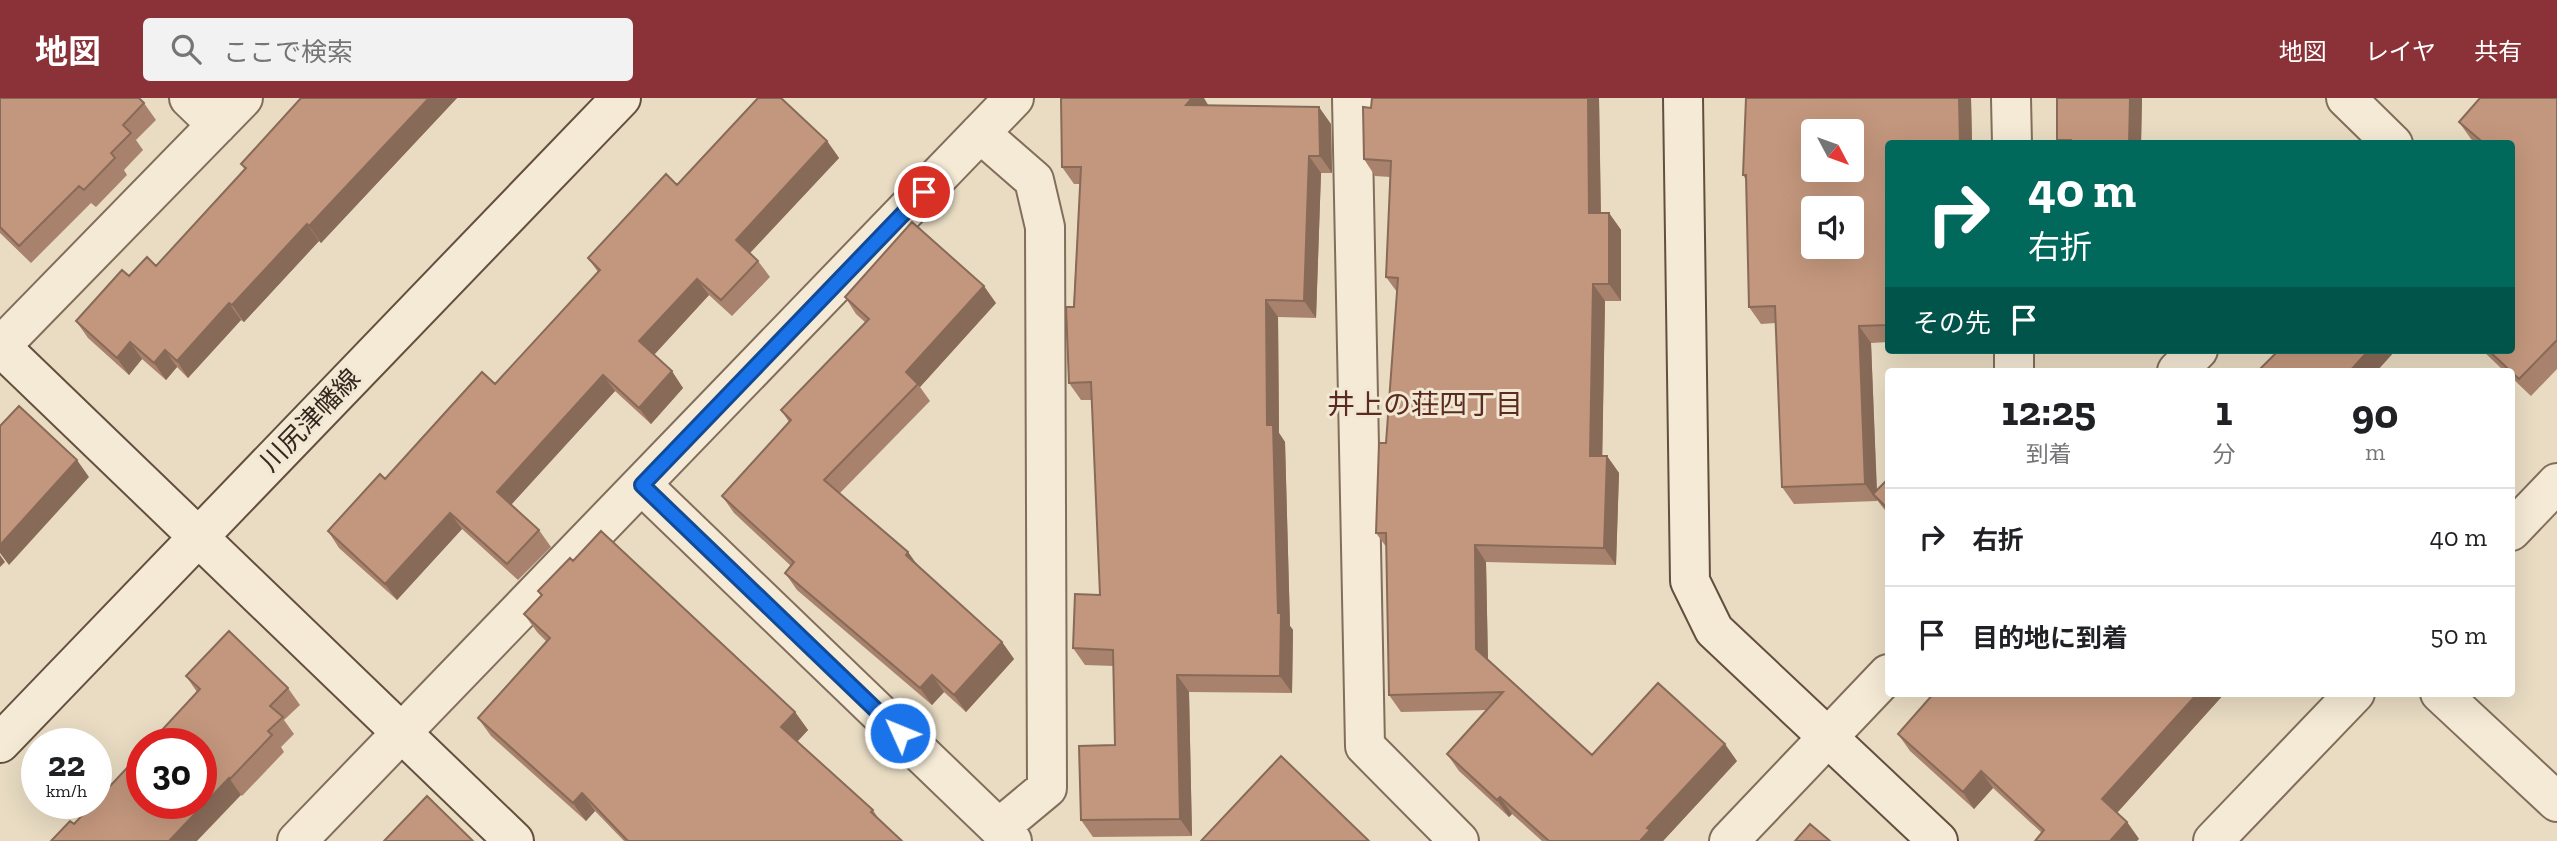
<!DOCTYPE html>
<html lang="ja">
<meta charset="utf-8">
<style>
:root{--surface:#fff;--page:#f2f2f2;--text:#202124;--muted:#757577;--line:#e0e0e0;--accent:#8a3237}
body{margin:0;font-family:"Zilla Slab","Noto Sans JP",serif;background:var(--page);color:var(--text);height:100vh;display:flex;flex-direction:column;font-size:26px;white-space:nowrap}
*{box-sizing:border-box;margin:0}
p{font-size:23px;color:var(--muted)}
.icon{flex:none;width:38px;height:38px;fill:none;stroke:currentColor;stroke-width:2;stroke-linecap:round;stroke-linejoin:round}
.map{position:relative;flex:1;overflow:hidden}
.drawer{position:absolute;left:1885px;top:270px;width:630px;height:329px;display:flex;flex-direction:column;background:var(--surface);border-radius:7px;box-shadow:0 7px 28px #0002}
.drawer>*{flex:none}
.banner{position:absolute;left:1885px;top:42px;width:630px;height:214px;border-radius:7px;box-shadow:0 7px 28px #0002;background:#00695c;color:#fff;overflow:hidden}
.needle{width:46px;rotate:131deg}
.fabs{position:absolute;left:1801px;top:21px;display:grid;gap:14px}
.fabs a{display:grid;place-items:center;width:63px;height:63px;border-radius:7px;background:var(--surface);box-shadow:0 7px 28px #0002;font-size:35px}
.speed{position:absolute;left:21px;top:630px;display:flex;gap:14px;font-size:35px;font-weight:700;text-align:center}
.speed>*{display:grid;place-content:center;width:91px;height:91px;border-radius:50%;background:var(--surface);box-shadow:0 7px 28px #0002;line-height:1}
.speed small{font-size:18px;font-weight:400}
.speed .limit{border:10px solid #d22;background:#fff;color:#111}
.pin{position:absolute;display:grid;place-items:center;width:60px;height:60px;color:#fff;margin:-30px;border:4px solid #fff;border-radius:50%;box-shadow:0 2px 7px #0007}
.me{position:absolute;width:77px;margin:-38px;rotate:314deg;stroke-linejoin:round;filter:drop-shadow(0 0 5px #0008)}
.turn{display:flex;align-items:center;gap:24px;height:147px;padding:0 28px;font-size:32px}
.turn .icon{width:91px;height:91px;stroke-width:2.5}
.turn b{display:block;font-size:49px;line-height:60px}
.then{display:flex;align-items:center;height:66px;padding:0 28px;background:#0003;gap:14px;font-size:26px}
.eta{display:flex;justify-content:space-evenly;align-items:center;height:119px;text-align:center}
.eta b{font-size:42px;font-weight:800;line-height:49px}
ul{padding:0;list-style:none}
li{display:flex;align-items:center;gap:21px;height:98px;padding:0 28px;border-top:2px solid var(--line)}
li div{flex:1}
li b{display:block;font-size:26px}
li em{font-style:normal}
header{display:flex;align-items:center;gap:42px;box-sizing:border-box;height:98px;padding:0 35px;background:var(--accent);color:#fff}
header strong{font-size:33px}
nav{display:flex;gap:38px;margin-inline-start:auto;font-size:24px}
.search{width:490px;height:63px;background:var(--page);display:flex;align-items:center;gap:18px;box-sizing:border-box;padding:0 24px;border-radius:7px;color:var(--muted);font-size:26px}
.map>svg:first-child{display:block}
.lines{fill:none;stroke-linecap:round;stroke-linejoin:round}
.street-casing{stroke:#816e5c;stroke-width:42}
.secondary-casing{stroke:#634f3f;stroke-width:42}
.street{stroke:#f5ead5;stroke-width:38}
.secondary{stroke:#f5ead5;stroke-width:38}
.wall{fill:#a8826c}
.shaded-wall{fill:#886a58}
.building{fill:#c3977d;stroke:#886a58;stroke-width:2;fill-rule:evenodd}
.route-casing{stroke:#114b97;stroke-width:18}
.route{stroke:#1a73e8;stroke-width:12}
.labels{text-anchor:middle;stroke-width:6;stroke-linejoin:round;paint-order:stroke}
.street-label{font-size:26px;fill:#33271e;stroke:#f1e7d2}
.neighbourhood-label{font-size:28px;fill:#5b2b22;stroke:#f1e7d2}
</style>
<header>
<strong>地図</strong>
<div class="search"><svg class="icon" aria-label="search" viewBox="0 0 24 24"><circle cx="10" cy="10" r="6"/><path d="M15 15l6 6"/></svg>ここで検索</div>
<nav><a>地図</a><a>レイヤ</a><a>共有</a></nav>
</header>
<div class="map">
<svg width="2557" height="743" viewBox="0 0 2557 743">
<rect width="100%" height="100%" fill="#e9dcc3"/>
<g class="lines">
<g class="street-casing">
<path id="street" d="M189,0L217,27
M1352,0L1365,648L1459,743
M2011,0L2012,46
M2346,0L2393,46
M980,35L1034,82L1045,129L1047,690L999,730
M0,249L243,0
M2014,252V273
M2177,273L2198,252
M642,387L1012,743
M2511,433L2557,385
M2440,595L2557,704
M297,743L1014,0
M1729,743L1888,576
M2213,743L2355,595"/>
</g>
<g class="secondary-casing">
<path id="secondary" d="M1683,0L1690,483L1714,532L1938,743
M0,248L514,743
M0,645L621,0"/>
</g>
<use href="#street" class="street"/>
<use href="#secondary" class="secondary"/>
</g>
<path class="wall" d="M0,0L144,5L156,22L136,42L143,52L124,72L127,77L96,109L91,105L31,165L0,135Z
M301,0H457L321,145L319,143L244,224L241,222L188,280L177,269L166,282L142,261L129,277L88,240L76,223L129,178L156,168L245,72L241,66Z
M1599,0L1601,115H1609L1621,132V203H1605L1602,358H1607L1619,375L1616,467L1486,464L1488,562L1592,657L1737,663L1663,743H1542L1512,716L1509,719L1459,673L1447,656L1487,612L1401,614L1389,597L1387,450L1376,435L1386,345L1397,194L1386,179L1390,79L1375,78L1364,61L1371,10Z
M1746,0H1971L1972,46H1888V244L1871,245L1877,392L1888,381V416L1877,402V403L1794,406L1782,389L1776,225L1761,226L1749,209L1746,82L1743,77Z
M2057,0H2142L2141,46H2059L2057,42Z
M2557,0V271L2531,298L2511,279V273H2504L2482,252H2511V46H2476L2471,41L2459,24Z
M1209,8L1331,26L1332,75H1321L1316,220L1278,219L1279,335L1285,344L1290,528L1293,532L1292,595L1189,594L1192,738L1093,739L1081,722L1115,647L1114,568L1085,567L1073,550L1100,497L1092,302H1081L1069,285L1080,86H1074L1062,69Z
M827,43L839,60L750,155L758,163L770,179L732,218L709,197L654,257L683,290L651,326L615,293L511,407L539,432L551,449L518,482L462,431L397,502L339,450L328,433L385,381L495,286L598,174L588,160L677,87Z
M845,199L996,205L920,289L930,303L839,396L908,454L918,468L1002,544L1014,561L966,614L944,594L932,607L797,492L785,475L791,468L734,415L722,398L789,324L781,312L866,225L856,216Z
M538,493L795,614L808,632L797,644L873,712L880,723L902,743H624L595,713L586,723L491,638L478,620L546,543L537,534L524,516L541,497Z
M186,578L288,590L300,607L284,622L294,636L281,649L284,654L242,698L241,697L74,726L197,594Z
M1934,595H2225L2117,715L2127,724L2139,741L2042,735L1993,690L1974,711L1910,653L1898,636Z"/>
<path class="shaded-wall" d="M429,0H457L321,145L309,128Z
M1192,0H1204L1210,10L1186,7Z
M1588,0H1599L1601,132L1589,115Z
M1959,0H1971L1972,46H1960Z
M2130,0H2142L2141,46H2129Z
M1319,9L1331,26L1332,75L1320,58Z
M827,43L839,60L747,158L736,142Z
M1309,58L1321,75L1316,220L1304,203Z
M1609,115L1621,132V203L1609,186Z
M307,126L319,143L244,224L232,207Z
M697,181L709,197L651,260L639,243Z
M1593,186L1605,203L1602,375L1590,358Z
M984,188L996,205L920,289L906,274Z
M1266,202L1278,219L1279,335L1285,344L1290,528L1293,532L1292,595L1280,578L1278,515L1267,327Z
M229,205L241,222L188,280L177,263Z
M1859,228L1871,245L1877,400L1873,396L1877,403L1865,386Z
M130,244L142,261L129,277L117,260Z
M165,252L177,269L166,282L154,265Z
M2369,252H2396L2377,273H2350Z
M672,273L683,290L651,326L639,310Z
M603,277L615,293L508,410L497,394Z
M1607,358L1619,375L1616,467L1604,450Z
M77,362L89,379L9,467L0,455V447Z
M450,415L462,431L397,502L385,486Z
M1475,447L1486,464L1488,568L1476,551Z
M908,454L920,471L906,457Z
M0,457L5,464L0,469Z
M1002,544L1014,561L966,614L954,597Z
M932,577L944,594L932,607L920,590Z
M1177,577L1189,594L1192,738L1180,721Z
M2198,595H2225L2114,718L2102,701Z
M795,614L808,632L793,648L781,629Z
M1725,646L1737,663L1663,743H1640L1647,730Z
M1981,673L1993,690L1974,711L1963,694Z
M229,680L241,697L197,743H169Z
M582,695L595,713L586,723L573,705Z
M1500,699L1512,716L1509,719L1497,702Z
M2127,724L2139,741L2137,743H2110Z"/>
<path class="building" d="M0,0H139L144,5L123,27L131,35L111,55L115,60L84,92L79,88L19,148L0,129Z
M301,0H429L309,128L307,126L232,207L229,205L177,263L165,252L154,265L130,244L117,260L76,223L122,172L129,178L147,159L156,168L246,70L241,66Z
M758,0H781L827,43L736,142L758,163L721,202L697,181L639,243L672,273L639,310L603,277L497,394L539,432L507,466L450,415L385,486L328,433L380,376L385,381L482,274L495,286L600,172L588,160L666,76L677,87Z
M1061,0H1192L1186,7L1319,9L1320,58H1309L1304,203L1266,202L1267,327H1273L1278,515H1281L1280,578L1177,577L1180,721L1081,722L1079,648L1115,647L1113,552L1073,550L1075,496L1100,497L1091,284L1069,285L1066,209H1074L1081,69H1062Z
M1372,0H1588L1589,115H1609V186H1593L1590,358H1607L1604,450L1475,447L1476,551L1592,657L1658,585L1725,646L1647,730L1650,732L1640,743H1549L1500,699L1497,702L1447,656L1503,594L1389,597L1386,435H1376L1379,345H1386L1398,180L1386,179L1391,63L1364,61L1363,9L1371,10Z
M1746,0H1959L1960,46H1888V227L1859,228L1865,386L1782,389L1775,208L1749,209L1746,77H1743ZM1813,33H1852V72H1813ZM1813,110H1852V149H1813Z
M2057,0H2130L2129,46H2071V42H2057Z
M2480,0H2557V242L2519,281L2488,252H2511V46H2477L2480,42L2459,24Z
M912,124L984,188L906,274L918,286L824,382L908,454L906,457L1002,544L954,597L932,577L920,590L785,475L794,464L722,398L791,322L781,312L869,221L845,199Z
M2279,252H2369L2350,273H2258Z
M19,308L77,362L0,447V328Z
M1888,381V411L1873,396Z
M601,433L795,614L781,629L873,712L871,714L902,743H628L582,695L573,705L478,620L550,540L524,516L542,497L538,493L570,460L573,463Z
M229,533L288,590L270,608L283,619L268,633L272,637L230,681L229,680L169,743H51L70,723L74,726L94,705H96V703L142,654V705H201V646H149L200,591L186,578Z
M1934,595H2198L2102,701L2127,724L2110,743H2035L2044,732L1981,673L1963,694L1898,636Z
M1281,658L1369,743H1201Z
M427,698L473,743H384Z
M1810,726L1830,743H1795Z"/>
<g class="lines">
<g class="route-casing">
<path id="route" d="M900,635L642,387L924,94"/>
</g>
<use href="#route" class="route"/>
</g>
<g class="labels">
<g class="street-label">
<text transform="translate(310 322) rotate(-46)" y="9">川尻津幡線</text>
</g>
<g class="neighbourhood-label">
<text x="1425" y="316">井上の荘四丁目</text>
</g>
</g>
</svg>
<div class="fabs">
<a><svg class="needle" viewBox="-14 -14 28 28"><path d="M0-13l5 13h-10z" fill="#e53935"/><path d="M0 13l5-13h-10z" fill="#757577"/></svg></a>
<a><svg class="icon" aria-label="sound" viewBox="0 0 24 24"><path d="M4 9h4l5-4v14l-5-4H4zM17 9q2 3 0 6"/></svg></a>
</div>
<div class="speed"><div>22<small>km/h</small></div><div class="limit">30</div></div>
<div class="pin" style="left:924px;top:94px;background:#d93025"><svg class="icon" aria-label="arrive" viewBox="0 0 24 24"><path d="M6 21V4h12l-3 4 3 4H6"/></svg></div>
<svg class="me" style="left:900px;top:635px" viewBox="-20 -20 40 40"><circle r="17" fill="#1a73e8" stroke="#fff" stroke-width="3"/><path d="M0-11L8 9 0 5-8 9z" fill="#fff"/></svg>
<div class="banner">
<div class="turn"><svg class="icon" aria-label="right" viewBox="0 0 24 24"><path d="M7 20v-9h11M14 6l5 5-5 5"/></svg><div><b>40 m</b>右折</div></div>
<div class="then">その先<svg class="icon" aria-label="arrive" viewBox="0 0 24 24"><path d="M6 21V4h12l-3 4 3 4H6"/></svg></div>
</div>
<section class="drawer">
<div class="eta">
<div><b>12:25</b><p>到着</p></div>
<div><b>1</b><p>分</p></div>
<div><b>90</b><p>m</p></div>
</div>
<ul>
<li><svg class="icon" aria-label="right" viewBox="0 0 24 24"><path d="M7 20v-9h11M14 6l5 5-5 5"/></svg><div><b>右折</b></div><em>40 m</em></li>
<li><svg class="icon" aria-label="arrive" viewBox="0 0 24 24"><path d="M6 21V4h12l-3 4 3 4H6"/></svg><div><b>目的地に到着</b></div><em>50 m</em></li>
</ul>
</section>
</div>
